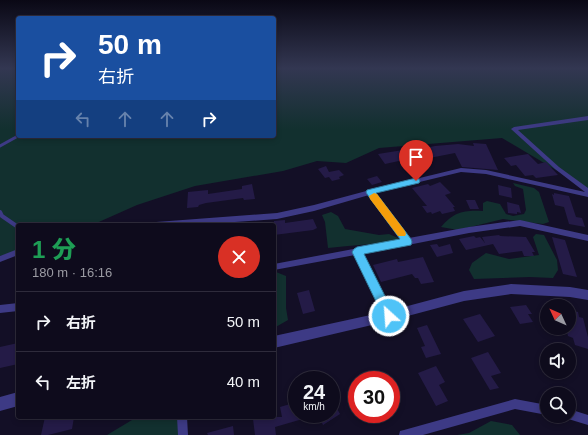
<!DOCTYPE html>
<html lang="ja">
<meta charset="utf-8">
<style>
:root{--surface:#0e0b1c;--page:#171425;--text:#f1f3f6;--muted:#9b9ba3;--line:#2e2b3b}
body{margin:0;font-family:Helvetica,"Noto Sans JP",sans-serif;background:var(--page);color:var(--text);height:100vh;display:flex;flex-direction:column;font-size:15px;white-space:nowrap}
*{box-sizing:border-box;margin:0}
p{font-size:13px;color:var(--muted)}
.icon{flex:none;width:22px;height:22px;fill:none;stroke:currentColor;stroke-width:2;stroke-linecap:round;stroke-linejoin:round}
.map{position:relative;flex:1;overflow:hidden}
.drawer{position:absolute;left:16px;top:223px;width:260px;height:196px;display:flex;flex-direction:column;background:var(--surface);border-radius:4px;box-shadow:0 2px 6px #0003,0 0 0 1px var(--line)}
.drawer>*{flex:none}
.top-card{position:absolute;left:16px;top:16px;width:260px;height:122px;border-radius:4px;box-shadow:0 2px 6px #0003,0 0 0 1px var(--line);background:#1a4fa0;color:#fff;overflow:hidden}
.needle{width:26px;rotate:314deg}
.tools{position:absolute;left:540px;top:299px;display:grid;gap:8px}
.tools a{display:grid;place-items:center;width:36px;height:36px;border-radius:50%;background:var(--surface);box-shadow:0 2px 6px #0003,0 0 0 1px var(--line);font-size:20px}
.speed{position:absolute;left:288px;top:371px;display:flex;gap:8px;font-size:20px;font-weight:700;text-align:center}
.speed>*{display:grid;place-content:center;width:52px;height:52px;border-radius:50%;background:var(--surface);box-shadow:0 2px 6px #0003,0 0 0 1px var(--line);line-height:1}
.speed small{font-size:10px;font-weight:400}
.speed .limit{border:6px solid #d22;background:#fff;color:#111}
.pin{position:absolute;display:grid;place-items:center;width:34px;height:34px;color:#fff;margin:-41px -17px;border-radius:50% 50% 50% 0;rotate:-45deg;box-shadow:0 0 4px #0007}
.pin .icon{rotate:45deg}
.me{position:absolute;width:44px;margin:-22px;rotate:334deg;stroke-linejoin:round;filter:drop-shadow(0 0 3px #0008)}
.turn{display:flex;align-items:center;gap:14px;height:84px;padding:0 16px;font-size:18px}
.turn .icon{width:52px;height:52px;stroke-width:2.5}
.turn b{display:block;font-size:28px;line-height:34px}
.lanes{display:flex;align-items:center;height:38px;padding:0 16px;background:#0003;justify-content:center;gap:20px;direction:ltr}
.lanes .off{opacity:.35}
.round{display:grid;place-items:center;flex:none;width:42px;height:42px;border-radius:21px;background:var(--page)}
.head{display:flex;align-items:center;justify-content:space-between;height:68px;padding:0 16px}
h1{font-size:24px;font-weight:800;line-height:30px;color:#1e9e55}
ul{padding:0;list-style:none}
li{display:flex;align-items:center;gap:12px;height:60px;padding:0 16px;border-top:1px solid var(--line)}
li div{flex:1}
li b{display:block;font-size:15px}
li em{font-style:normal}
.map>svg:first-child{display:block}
.green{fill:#12302f}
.building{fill:#241b47}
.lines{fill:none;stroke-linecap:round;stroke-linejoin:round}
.service-far1{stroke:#3d3a85;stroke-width:3}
.service{stroke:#3d3a85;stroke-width:4}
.minor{fill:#3d3a85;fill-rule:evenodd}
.tertiary{fill:#3d3a85;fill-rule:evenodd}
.route{fill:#4fc3f7;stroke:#337fa1}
.slow{fill:#f59e0b}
</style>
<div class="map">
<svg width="588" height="435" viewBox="0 0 588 435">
<rect width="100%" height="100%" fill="#130f26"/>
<path class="green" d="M0,68H18V136H274V68H588V189L502,138L379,148L346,163L317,161L283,171L195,186L137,205L92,225H18V251L0,256Z
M513,183L534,188L539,192L549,222L543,224L503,219L458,230L441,227C454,212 463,210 483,211V203L487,201L500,204L506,214L513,216L524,214L526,210L523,189L515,186Z
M331,212L338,216L345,229L379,235L389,234L398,238V242C374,243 351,246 328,248L325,222L322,215Z
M536,234L544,235L557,260L558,270L553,278L530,277L474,279L469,270L472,263L486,253L509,259L539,255L533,237Z
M276,272L286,276V308L288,320L274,328V273Z
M137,417H183L184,435H107Z
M491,421L512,425L520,435H457L469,433Z"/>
<path class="building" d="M473,143L486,144L498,170L462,167L455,153L414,161L409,160L408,159L385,164L378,154L403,150L406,154L423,151L421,149L435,146L458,144L474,146Z
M528,154L538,164L546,162L558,175L536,178L533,175L525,176L516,165L511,166L504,158Z
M326,166L329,172L339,170L344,175L339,177L340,179L332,181L329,177L325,178L318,169Z
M377,176L382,182L372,185L367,179Z
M440,182L451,193L445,195L455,207H453L455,211L442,214L440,211L432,214L431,212L427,213L422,206H427L412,188L428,184L430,186Z
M252,184L255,199L244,200L243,198L206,203L199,205L198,207L187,208L188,192L208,190V194L242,189V186Z
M498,185L511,188L512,198L499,195Z
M554,193L569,196L576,217L582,218L585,227L569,224L564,207L555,205L552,194L554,195Z
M466,200H475L479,209H470Z
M507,202L519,205L521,213L517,212V214L508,213Z
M313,219L317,228L313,230L274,235V221L285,220V223Z
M499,235L500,236L526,237L535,252H532L534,256H524L522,251L499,254L493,244L466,250L459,239L474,236L476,238L480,237L485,243L482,237Z
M552,237L565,240L577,277L563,274Z
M437,244L439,247L450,244L453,253L437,257L430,245Z
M423,257L434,282L421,284L418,278H415L412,274L381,282L373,265L397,259L398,262Z
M309,290L315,311L303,314L297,293Z
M526,305L532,314H528L533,322L520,324L510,307Z
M569,310L578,312L579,317L583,318L588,337V349L575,345L573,338L568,336L566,328H569Z
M480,314L495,336L478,342L463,319Z
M427,325L441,354L426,358L421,347L425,346L417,328Z
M18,343V364L0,368V347Z
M488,352L501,373L491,376L499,388L490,390L471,358Z
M436,366L445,382L439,385L448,401L436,406L418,373Z
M391,378L400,397L391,400Z
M331,398L340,414L323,425L318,414H331Z
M297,402V414H312L313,416L275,427L276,435H255L253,419L258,417H282L280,407Z
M45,417H74L72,429L48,435H41Z
M233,426L234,435H208L207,433Z"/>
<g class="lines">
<path class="service-far1" d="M0,146L18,136"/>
<path class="service" d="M0,212L2,216L18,227"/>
<path class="minor" d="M588,116V120L518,130L559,167L588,188V197L486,174L461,172L374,193L409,238L469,227L520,220L588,235V241L520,226L469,233L362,254L393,316L392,319L389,320L386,319L355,255L274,270V264L401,240L369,195L314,211L277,219L193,225H152L153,223L156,222L277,213L314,205L370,190L461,168L486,170L585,192L555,169L511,129L514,127Z
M18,249V255L0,262V256Z
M18,303V311L0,313V305Z
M515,399L547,405V415L515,409L423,435H399L400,431L404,430Z
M569,409L588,415V425L565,418V416H569Z
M177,417H187L188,435H178Z"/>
<path class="tertiary" d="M511,284L570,287L588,290V300L570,297L511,294L464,301L389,321L274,348V336L389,311L464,291Z
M18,392V406L0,411V397Z"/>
</g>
<linearGradient id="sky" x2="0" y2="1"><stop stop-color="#0a0815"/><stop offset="0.53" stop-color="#333752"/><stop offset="1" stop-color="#333752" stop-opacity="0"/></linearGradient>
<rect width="588" height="129" fill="url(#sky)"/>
<path class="route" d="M416,178L419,179L420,181L419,183L376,193L411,239L412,242L411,245L364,254L395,316L393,320L389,321L385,320L352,252L354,249L357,247L400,239L367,194L366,192L367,190Z"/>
<path class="slow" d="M374,193L377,194L405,231L406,234L405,236H398L370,199L369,196Z"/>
</svg>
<div class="tools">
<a><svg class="needle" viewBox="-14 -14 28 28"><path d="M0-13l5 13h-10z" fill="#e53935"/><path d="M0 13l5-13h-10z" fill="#9b9ba3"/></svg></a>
<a><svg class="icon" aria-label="sound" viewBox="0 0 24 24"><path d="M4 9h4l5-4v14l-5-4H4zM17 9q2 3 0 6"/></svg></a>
<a><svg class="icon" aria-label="search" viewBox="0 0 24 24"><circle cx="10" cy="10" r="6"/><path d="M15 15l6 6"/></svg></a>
</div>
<div class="speed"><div>24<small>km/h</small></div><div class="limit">30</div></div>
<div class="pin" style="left:416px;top:181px;background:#d93025"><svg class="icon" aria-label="arrive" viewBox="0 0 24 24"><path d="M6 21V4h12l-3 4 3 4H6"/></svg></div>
<svg class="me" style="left:389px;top:316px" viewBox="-20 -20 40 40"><circle r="17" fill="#4fc3f7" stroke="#fff" stroke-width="3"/><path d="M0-11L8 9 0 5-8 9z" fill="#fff"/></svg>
<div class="top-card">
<div class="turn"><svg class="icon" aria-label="right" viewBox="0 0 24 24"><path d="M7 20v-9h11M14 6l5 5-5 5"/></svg><div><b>50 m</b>右折</div></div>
<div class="lanes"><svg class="icon off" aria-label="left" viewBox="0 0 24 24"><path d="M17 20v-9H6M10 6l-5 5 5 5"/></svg><svg class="icon off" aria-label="ahead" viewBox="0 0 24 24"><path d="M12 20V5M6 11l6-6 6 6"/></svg><svg class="icon off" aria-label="ahead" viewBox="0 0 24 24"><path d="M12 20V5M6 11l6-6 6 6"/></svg><svg class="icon" aria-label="right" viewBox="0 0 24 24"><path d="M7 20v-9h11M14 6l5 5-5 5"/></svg></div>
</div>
<section class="drawer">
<div class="head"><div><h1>1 分</h1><p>180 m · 16:16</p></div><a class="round" style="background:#d93025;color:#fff"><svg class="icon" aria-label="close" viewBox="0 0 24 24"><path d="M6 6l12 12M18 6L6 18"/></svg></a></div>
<ul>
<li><svg class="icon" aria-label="right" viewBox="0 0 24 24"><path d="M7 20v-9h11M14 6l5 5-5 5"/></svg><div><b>右折</b></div><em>50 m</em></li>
<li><svg class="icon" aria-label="left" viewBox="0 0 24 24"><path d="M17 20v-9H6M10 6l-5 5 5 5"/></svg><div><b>左折</b></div><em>40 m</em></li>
</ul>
</section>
</div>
